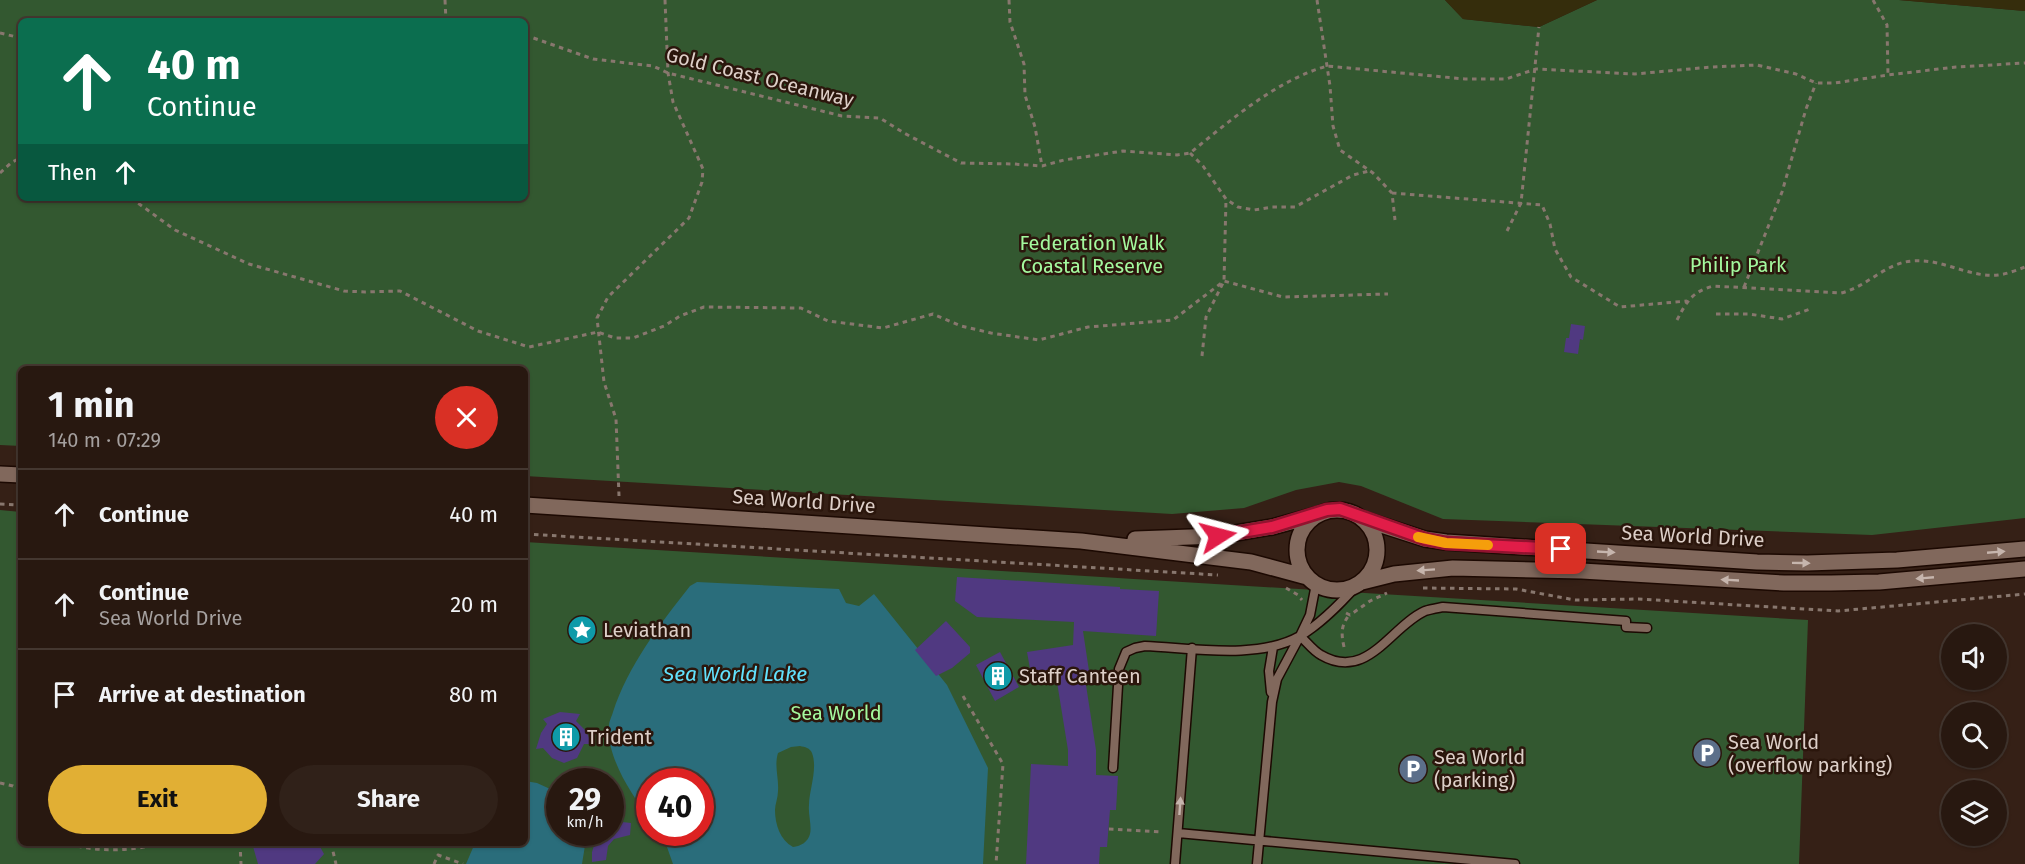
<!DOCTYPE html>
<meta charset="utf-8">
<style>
:root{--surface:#281810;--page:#302119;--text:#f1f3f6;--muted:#a5a09f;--line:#443730;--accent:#e1af34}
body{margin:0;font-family:"Fira Sans",sans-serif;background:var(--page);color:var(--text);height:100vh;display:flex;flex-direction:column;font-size:22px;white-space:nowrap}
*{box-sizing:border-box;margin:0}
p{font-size:20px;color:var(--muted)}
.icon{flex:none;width:33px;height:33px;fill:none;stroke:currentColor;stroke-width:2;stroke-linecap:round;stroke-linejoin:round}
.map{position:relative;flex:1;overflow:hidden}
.side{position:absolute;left:18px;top:366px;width:510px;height:480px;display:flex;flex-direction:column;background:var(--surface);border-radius:9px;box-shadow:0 2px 4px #0004,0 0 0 2px var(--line)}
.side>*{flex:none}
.banner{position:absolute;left:18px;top:18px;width:510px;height:183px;border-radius:9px;box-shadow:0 2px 4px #0004,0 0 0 2px var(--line);background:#0b6e4f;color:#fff;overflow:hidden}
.buttons{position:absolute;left:1941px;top:624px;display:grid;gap:12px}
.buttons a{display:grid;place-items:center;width:66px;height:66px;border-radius:50%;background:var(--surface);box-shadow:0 2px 4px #0004,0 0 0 2px var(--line);font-size:30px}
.speed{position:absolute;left:546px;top:768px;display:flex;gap:12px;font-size:30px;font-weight:700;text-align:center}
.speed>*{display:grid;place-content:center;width:78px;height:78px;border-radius:50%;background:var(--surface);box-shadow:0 2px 4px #0004,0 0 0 2px var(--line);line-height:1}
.speed small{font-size:15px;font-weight:400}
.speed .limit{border:9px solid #d22;background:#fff;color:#111}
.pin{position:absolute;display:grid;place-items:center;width:51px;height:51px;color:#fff;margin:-26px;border-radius:12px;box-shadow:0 3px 9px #0006}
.me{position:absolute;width:66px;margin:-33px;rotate:81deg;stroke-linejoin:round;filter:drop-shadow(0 0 4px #0008)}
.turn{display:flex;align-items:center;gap:21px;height:126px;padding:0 30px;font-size:27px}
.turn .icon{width:78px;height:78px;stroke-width:2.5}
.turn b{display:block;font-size:42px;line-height:51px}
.then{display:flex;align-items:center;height:57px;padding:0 30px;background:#0003;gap:12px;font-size:22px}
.round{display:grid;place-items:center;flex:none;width:63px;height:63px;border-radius:32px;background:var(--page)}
.headline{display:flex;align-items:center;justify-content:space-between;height:102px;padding:0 30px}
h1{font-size:36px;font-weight:700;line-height:45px}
.cta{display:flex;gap:12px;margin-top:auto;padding:12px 30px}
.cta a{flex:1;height:69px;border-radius:36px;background:var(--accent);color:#111;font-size:24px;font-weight:700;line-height:69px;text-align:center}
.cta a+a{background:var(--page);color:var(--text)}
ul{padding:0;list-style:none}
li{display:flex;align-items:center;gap:18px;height:90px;padding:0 30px;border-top:2px solid var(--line)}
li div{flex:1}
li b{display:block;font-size:22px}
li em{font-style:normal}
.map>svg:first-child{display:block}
.green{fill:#335830;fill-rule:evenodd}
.sand{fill:#352d0c}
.water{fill:#2a6d7b;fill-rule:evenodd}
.building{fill:#503981}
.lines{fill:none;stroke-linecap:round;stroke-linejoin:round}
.service-casing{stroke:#1c0902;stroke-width:11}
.tertiary-casing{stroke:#1c0902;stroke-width:18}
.path{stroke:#88776e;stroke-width:3;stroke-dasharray:4.5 4.5;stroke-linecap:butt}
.service{stroke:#81685c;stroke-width:8}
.tertiary{stroke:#81685c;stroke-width:15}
.oneway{fill:#c6b5ad}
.route-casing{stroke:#92132f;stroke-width:15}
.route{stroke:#e11d48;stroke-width:10}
.slow{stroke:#f59e0b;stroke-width:10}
.labels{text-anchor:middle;stroke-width:5;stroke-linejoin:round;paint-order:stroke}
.street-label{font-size:20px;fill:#ddcfc8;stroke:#2b160c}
.park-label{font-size:20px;fill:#a4f99e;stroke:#2b160c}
.poi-label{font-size:20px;fill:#ddcfc8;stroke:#2b160c;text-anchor:start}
.water-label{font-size:21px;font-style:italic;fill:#62e1fd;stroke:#2b160c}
</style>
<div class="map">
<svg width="2025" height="864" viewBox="0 0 2025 864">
<rect width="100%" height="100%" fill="#352016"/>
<path class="green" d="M0,0H1445L1463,19L1539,27L1597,0H1899L2025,11V518L1872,535L1443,519L1361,486L1339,482L1296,490L1244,508L1172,514L525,476V369H21V446L0,445ZM21,21H525V198H21Z
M0,510L21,512V843H525V542L1808,620L1799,864H0ZM560,782H610V832H560ZM650,782H700V832H650Z"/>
<path class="sand" d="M1445,0H1597L1539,27L1463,19Z
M1899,0H2025V11Z"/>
<path class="water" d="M697,582L839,589L846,603L859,606L874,594L947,685L988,768L983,864H673L662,833L700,832V782H650L649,817C631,795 606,755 609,726C609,721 612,716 613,712C628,666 660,624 690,586ZM800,746C805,747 810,748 812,753C818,769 809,790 809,805C808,814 812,826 810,834C808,842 801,846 793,847C780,840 775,824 775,810C775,804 778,798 778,791C779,778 774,766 778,753L791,747Z
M525,781L537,783L559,793L560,832L587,833L582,864H466L475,843H525Z"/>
<path class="building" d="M1571,324L1585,326L1583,340L1580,339L1578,354L1564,352L1566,338H1569Z
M957,577L1120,587V589L1159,591L1156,636L1083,631L1089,671L1084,672L1096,750V775L1118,776L1116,810H1110L1107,847H1100L1099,864H1026L1031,764L1068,766V750L1056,676L1032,680L1027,652L1073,645L1074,622L977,617L955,601Z
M946,621L970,647V653L952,668L936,676L915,650Z
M1000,652L1019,687L995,701L976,665Z
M560,712L580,714L576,721L587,732L591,744H584L577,758L564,763L552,758L543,748L536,749L541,733L547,724L543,719Z
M610,812L622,822L631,823L630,835L614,839L608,846L606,860L592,862V852L596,839L595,832H610Z
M252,843H318L324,854L315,864H258Z"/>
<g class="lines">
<g class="service-casing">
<path id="service" d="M1300,636C1307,642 1313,651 1321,655C1367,682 1390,627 1425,611C1431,609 1438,608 1443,607L1626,621V627L1647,628
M1271,692L1269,671L1273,647
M1113,768L1119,669L1126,652L1135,648L1145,646C1192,648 1258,660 1300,636C1322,623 1341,603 1358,584
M1178,833L1515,864
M1175,864L1192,648
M1257,864L1272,702L1277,679L1300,636L1310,615L1316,584"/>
</g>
<g class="tertiary-casing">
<path id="tertiary" d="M0,474L21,475
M525,505L1081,541L1251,562L1307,577
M1297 550a40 40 0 1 1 80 0a40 40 0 1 1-80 0Z
M1363,519L1425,539L1446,542L1757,562L1807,563L1897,560L2025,549
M1135,539L1218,536L1272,527L1316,515
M1362,582L1394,574L1453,568L1582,571L1784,583H1831L1879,582L2025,569"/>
</g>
<path class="path" d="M445,0L446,21
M1009,0L1010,22L1024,64L1025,95L1035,127L1042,166
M1317,0L1330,86L1333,126L1340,150L1373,173L1392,193L1395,220
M1873,0L1887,25L1888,75
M0,33L21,38
M525,35L593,59L653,66L668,73L842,116L880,118L904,133L961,163L1014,164L1042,166L1064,160L1123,151L1177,155L1190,153C1231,120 1275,81 1327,66L1465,79H1506L1536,69L1635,74L1711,67L1757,65L1796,74L1816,83H1835L1888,75L1956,67L2025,63
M1190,153L1203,166L1226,199L1238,207L1254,210L1272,207H1295L1353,175L1369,171
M0,173L12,162L21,158
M1392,193L1542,205L1550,224L1555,249L1571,277L1620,307L1687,301
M131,198L175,230L249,264L344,291L365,292L400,291L478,331L529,347L598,332L615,338H633L664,326L680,316L704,307L801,308L828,321L883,328L933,314L961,326L991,333L1039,340L1088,327L1173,320L1224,281L1283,297L1388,294
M1507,231L1521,203L1539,27
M1744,287L1782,192L1806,109L1816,83
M1716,314H1749L1782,319L1810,309
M1677,320C1687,301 1692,292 1713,286L1841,293C1867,287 1885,263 1912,261C1942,258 1969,278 1998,275C2007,274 2017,270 2025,267
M1202,356L1206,317L1224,281L1226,199
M619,496L616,419L604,382L597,318L608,297L689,218L702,182L703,169L673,102L668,73L665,0
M0,504L21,505
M525,534L1218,575
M1286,588L1298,595L1302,600
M1423,588L1516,589L1575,600L1638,599L1838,611L2025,594
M1346,613L1350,615L1370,601L1387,593
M1344,647C1341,633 1341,626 1349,615
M963,696L1003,764L996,864
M0,783L13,786L21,791
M1109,829L1162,832
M69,843C86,852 139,852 156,843
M240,843L241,864
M331,843L336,864
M434,864L438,855L463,864"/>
<use href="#service" class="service"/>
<use href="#tertiary" class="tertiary"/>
</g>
<defs><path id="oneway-solid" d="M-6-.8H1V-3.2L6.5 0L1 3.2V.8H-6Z" transform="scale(1.5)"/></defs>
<g class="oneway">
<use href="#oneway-solid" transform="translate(1606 552) rotate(3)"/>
<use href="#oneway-solid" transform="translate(1996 552) rotate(-5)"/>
<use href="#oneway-solid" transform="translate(1801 563) rotate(1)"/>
<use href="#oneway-solid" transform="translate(1426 570) rotate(176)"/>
<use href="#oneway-solid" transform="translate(1925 578) rotate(175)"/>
<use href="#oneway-solid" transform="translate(1730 580) rotate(-177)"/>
<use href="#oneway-solid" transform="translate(1180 806) rotate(-86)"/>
</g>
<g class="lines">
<g class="route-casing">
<path id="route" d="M1218,536L1272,527L1327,510L1340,509L1425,539L1446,543L1561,549"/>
</g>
<use href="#route" class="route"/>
<path class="slow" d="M1418,537L1446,543L1488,545"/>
</g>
<defs>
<g id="sight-disc" transform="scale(1.5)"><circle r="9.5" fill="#0f9aa8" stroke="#2b160c"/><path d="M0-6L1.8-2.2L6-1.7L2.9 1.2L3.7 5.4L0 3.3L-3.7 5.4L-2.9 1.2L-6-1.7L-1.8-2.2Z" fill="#fff"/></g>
<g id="building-disc" transform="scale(1.5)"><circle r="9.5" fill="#0f9aa8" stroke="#2b160c"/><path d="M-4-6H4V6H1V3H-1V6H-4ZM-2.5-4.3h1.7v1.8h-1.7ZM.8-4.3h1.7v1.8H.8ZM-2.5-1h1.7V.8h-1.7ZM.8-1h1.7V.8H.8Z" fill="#fff"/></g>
<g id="parking-disc" transform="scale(1.5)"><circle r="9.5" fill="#5c6f8a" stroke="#2b160c"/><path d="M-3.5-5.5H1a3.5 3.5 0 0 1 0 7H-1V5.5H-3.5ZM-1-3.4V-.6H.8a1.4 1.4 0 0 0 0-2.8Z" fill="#fff"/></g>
</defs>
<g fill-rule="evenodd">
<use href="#sight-disc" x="582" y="630"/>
<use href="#building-disc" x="998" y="676"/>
<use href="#building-disc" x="566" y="737"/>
<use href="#parking-disc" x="1707" y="753"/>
<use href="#parking-disc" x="1413" y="769"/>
</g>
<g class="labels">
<g class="street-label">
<text transform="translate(760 77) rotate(14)" y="7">Gold Coast Oceanway</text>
<text transform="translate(804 501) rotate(4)" y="7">Sea World Drive</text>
<text transform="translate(1693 536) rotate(3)" y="7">Sea World Drive</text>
</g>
<g class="park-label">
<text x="1092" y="250">Federation Walk<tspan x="1092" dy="23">Coastal Reserve</tspan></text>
<text x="1738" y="272">Philip Park</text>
<text x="836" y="720">Sea World</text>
</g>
<g class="poi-label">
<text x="603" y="637">Leviathan</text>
<text x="1019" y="683">Staff Canteen</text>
<text x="587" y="744">Trident</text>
<text x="1728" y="749">Sea World<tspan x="1728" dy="23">(overflow parking)</tspan></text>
<text x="1434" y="764">Sea World<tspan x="1434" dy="23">(parking)</tspan></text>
</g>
<g class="water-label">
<text x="735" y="681">Sea World Lake</text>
</g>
</g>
</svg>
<div class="buttons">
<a><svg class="icon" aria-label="sound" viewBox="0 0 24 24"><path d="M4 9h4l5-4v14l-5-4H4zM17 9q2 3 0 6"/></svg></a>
<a><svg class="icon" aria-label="search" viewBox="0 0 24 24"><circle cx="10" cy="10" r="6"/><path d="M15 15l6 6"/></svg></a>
<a><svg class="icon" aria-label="layers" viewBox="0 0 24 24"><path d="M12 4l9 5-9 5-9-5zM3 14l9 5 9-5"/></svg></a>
</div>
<div class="speed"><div>29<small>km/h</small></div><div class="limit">40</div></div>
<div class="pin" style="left:1561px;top:549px;background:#d93025"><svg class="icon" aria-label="arrive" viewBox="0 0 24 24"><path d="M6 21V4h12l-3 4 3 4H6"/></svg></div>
<svg class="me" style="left:1218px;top:536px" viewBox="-20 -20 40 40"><path d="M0-17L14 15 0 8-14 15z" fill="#e11d48" stroke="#fff" stroke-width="4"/></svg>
<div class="banner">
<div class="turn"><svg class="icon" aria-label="ahead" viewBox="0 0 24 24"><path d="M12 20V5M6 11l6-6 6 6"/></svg><div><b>40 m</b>Continue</div></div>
<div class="then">Then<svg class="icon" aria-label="ahead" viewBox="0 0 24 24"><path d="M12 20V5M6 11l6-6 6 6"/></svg></div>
</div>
<section class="side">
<div class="headline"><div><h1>1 min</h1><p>140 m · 07:29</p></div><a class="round" style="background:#d93025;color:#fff"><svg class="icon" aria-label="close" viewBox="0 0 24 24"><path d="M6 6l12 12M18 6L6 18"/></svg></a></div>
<ul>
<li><svg class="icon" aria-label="ahead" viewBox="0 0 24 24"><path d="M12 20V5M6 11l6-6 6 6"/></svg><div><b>Continue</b></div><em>40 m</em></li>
<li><svg class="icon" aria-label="ahead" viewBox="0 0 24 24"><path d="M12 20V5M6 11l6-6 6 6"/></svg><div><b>Continue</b><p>Sea World Drive</p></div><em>20 m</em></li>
<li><svg class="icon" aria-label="arrive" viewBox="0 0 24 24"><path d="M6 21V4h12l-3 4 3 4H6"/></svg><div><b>Arrive at destination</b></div><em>80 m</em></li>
</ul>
<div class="cta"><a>Exit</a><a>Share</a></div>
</section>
</div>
